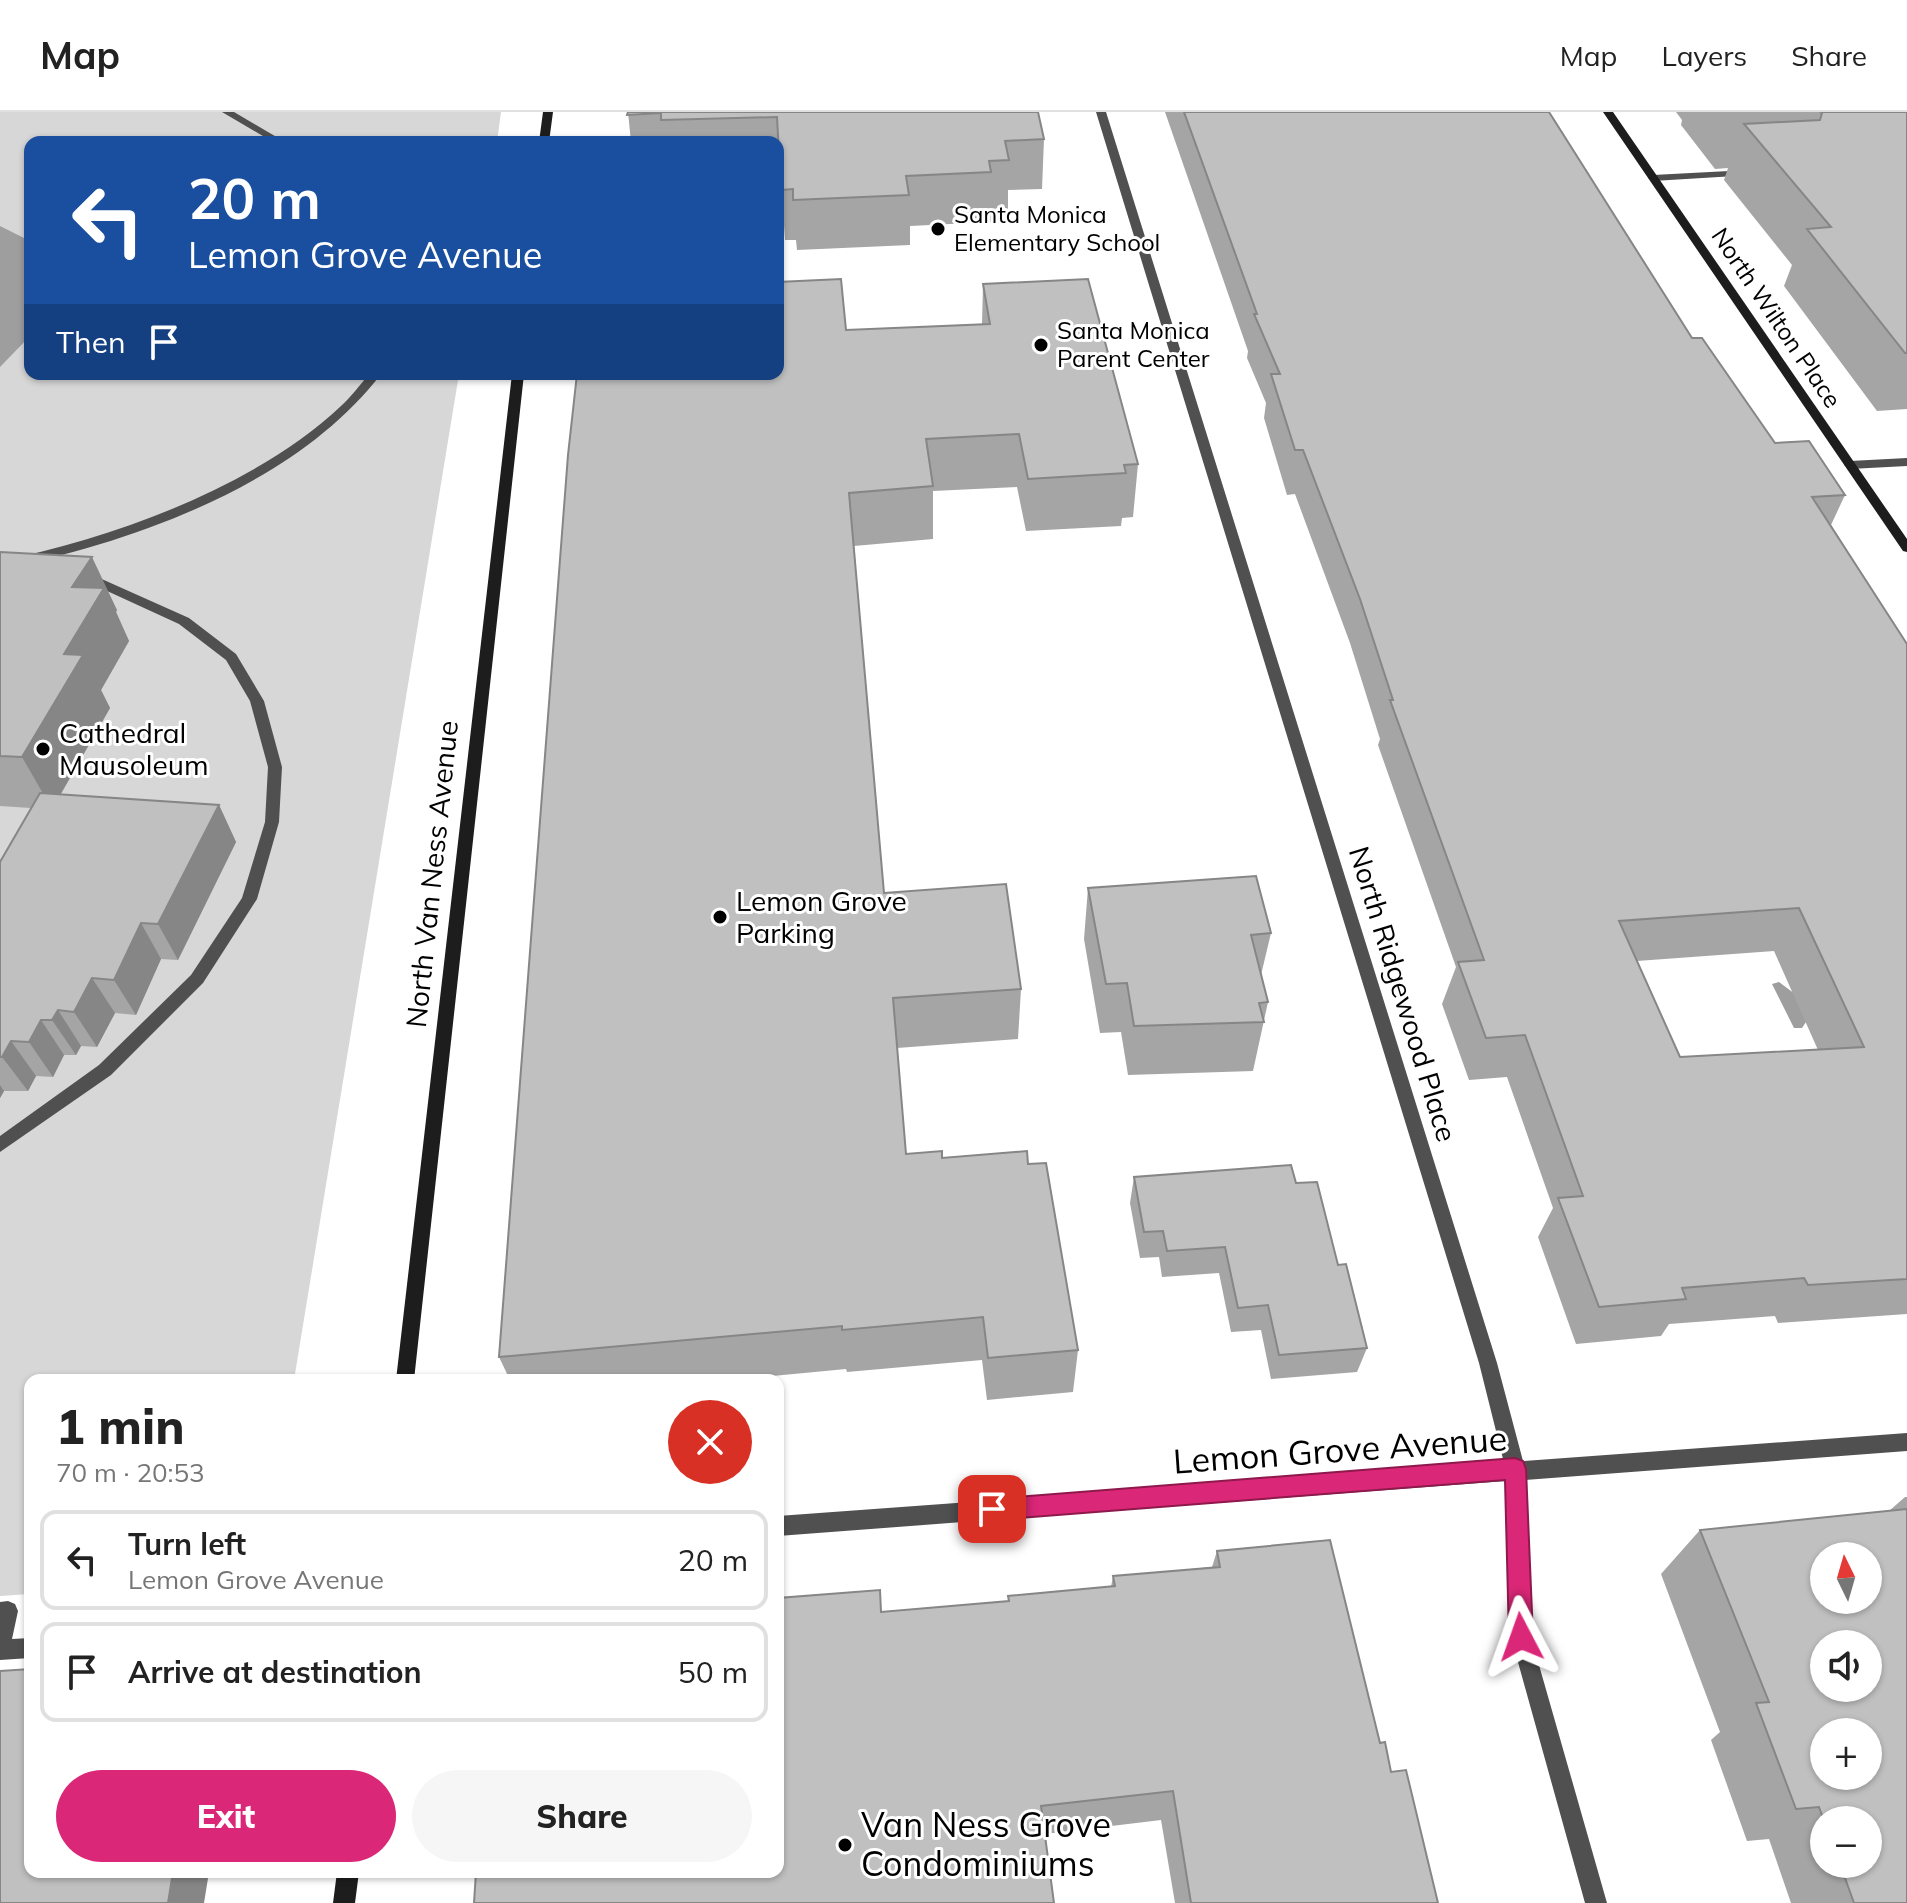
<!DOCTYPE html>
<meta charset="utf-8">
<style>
:root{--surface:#fff;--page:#f6f6f6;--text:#222;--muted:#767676;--line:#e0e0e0;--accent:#db2777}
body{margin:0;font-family:Mulish,sans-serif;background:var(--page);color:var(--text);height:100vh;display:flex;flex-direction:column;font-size:30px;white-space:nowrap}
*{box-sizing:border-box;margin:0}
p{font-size:26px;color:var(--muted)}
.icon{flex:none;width:44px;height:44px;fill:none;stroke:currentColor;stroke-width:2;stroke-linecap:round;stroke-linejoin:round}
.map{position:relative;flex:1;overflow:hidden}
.side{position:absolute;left:24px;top:1262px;width:760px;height:504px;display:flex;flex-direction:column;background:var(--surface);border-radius:16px;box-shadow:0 2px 6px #0004}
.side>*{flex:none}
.banner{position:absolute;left:24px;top:24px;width:760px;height:244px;border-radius:16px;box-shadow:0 2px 6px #0004;background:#1a4fa0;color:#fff;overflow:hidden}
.needle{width:52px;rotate:355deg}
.fabs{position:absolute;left:1810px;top:1430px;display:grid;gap:16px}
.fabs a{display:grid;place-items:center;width:72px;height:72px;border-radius:50%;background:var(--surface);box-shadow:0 2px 6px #0004;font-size:40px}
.pin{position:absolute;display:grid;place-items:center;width:68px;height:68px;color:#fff;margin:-34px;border-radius:16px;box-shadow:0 4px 12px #0006}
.me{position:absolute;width:88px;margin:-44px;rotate:356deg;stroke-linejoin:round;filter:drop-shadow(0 0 6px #0008)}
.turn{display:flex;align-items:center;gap:28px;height:168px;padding:0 32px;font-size:36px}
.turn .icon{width:104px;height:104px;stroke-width:2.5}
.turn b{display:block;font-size:56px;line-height:68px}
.then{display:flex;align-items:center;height:76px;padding:0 32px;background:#0003;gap:16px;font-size:30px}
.round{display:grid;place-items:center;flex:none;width:84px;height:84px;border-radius:42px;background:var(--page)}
.head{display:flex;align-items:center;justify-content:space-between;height:136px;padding:0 32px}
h1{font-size:48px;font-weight:800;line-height:60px}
.primary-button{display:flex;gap:16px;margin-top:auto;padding:16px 32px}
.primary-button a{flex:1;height:92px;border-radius:48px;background:var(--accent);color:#fff;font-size:32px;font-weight:800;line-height:92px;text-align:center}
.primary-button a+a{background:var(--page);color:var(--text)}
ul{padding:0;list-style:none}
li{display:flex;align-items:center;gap:24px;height:100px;margin:0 16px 12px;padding:0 16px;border:4px solid var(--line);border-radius:16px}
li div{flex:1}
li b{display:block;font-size:30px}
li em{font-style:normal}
header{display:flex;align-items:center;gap:48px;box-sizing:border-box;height:112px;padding:0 40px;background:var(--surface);border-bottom:2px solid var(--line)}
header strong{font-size:38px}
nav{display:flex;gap:44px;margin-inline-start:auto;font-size:28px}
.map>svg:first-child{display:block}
.green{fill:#d7d7d7}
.water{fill:#9e9e9e}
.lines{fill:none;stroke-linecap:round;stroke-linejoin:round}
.lane{fill:#505050;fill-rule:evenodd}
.street{fill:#505050;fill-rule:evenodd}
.secondary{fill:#1d1d1d;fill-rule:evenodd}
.wall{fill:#a5a5a5;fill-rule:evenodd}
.shaded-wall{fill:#868686}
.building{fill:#c0c0c0;stroke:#868686;stroke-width:2;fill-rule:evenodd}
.route{fill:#db2777;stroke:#8e194d;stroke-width:2}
.poi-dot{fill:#000;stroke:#fff;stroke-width:3}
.labels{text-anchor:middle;stroke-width:6;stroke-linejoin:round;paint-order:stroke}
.far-poi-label{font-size:24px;fill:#000;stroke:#fff;text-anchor:start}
.far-street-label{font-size:24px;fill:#000;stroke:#fff}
.poi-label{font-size:28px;fill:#000;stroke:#fff;text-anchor:start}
.street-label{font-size:28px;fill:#000;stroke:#fff}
.near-street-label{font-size:34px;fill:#000;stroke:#fff}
.near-poi-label{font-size:34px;fill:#000;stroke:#fff;text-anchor:start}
</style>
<header>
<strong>Map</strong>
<nav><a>Map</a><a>Layers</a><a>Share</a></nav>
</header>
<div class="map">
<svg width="1907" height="1791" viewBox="0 0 1907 1791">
<rect width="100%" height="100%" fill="#fff"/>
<path class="green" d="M0,0H501L497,30H30V262H459L294,1268H30V1482L0,1484Z"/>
<path class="water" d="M0,114L30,129V224L0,255Z
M1779,870L1799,885L1806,910L1802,916H1794L1772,872Z"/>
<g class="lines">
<path class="lane" d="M222,0H234L285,30H273Z
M1748,58L1752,59V63L1653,69L1648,66L1653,63Z
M369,262H381C296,373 132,431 0,457V449C114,426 255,375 341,294C351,285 360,273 369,262Z
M86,460L189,506L236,542L264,589L282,655L279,710L257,787L203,871L111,963L0,1040V1024L99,953L191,863L242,786L265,710L268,655L250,589L226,548L179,512L81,467V461Z
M8,1489L15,1492L18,1499L12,1527L30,1526V1546L0,1548V1490Z"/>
<path class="street" d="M1096,0H1106L1497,1251L1523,1349L1907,1321V1339L1525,1368L1531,1525L1607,1791H1585L1511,1525L1506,1369L778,1424V1404L1504,1351L1479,1251Z
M1907,346V354L1850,357L1844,353L1850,349Z"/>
<path class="secondary" d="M543,0H553L549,30H539Z
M1603,0H1613L1907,427V440L1903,439Z
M512,262H524L414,1268H396Z
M337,1760H359L355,1791H333Z"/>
</g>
<path class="wall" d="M628,0H1038L1044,27L1042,77L1008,78V99H991V110L910,114V133L797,138L796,128H785L780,54H778V30H631Z
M1165,0H1549L1692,226L1775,331L1845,383L1831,413L1907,532V1202L1778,1211L1775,1204L1669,1212L1661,1224L1576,1232L1538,1125L1553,1096L1507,965L1469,968L1442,892L1456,855L1378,633L1380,627L1350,531L1295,382L1287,383L1264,306L1266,291L1247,246L1248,239ZM1774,839L1818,938L1680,945L1637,849Z
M1676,0H1907V297L1877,299L1784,174L1792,153L1724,68L1728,56L1715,57L1681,13L1682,8Z
M983,172L1138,352L1133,405L1122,406L1121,414L1026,419L1017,375L933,379V427L854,434L884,781L1021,877L1018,927L897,936L906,1042L1028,1052L1078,1238L1073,1280L987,1288L982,1248L847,1260L846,1257L730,1268H510L499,1245L846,218L982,212Z
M0,440L117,498L116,500L129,529L101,578L110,596L61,682L219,693L236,730L178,848L161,847L136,903L115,901L97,935L81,934L76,943H64L53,965L36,964L28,979H4L0,986V750L31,696L0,694Z
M1088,776L1271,821L1261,863L1268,890L1253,959L1128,963L1121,920L1100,921L1084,827Z
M1134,1065L1296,1071L1338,1153L1367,1236L1357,1260L1271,1267L1261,1218L1231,1220L1219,1161L1162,1165L1159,1145L1140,1146L1130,1091Z
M1905,1385H1907V1791H1791L1769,1727L1747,1729L1711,1628L1720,1620L1661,1462L1700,1418L1889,1399ZM1824,1708L1868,1752H1824Z
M1217,1439L1380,1631L1391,1660L1438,1791H1175L1161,1708L1045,1722L882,1500L1008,1489V1484L1111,1475L1113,1464L1212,1455Z"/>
<path class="shaded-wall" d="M92,445L117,498L116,500L129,529L101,578L110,596L52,697L22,645L64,542L72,475Z
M219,693L236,730L178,848L158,812Z
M141,811L161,847L136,903L114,868Z
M92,866L115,901L97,935L74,900Z
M58,898L81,934L76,943L52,908Z
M41,908L64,943L53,965L29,930Z
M11,929L36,964L28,979L2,945Z
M0,973L4,979L0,986Z
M173,1760H209L204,1791H168Z"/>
<path class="building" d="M628,0H1038L1044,27L1005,29L1009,48L989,49L991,60L906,64L909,83L793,88V77L781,78L777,5L661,8V1L627,3Z
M1184,0H1549L1692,226H1702L1775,331L1809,329L1845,383L1812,385L1907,532V1167L1808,1173L1804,1166L1682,1176L1686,1187L1599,1195L1558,1086L1583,1084L1525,923L1486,926L1458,850L1484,848L1390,588H1393L1360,487L1303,338H1295L1271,262H1280L1254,202H1257ZM1799,796L1864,935L1680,945L1619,809Z
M1820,0H1907V241H1905L1807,117L1831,115L1744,12L1820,8L1822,1Z
M841,167L846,218L990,212L983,172L1088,167L1138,352L1124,353L1126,361L1028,367L1019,322L926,327L933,374L849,381L884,781L1006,772L1021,877L893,886L906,1042L942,1039V1046L1027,1039L1028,1052L1046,1051L1078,1238L988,1246L983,1205L842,1218V1214L499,1245L568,343L577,262H778V170Z
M0,440L92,445L72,475L104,476L64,542L83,543L22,645L0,644Z
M40,681L219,693L158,812L141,811L114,868L92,866L74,900L58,898L52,908H41L29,930L11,929L2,945H0V750Z
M1256,764L1271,821L1251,823L1268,890L1259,891L1264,910L1134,914L1127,871L1106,872L1088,776Z
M1291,1053L1296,1071L1317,1070L1338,1153L1346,1152L1367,1236L1279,1243L1268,1193L1238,1196L1225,1135L1167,1139L1163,1119L1144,1120L1134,1065Z
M1907,1397V1791H1854L1840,1752H1868V1708H1824V1709L1819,1695L1796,1697L1756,1591L1769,1590L1700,1418ZM1824,1444H1868V1488H1824ZM1824,1532H1868V1576H1824ZM1824,1620H1868V1664H1824Z
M1330,1428L1380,1631L1385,1630L1391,1660L1406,1658L1438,1791H1191L1173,1679L1041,1694L1054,1791H474L476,1760H778V1486L880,1478L881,1500L1009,1489L1008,1484L1115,1474L1113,1464L1220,1455L1217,1439Z
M30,1557V1760H173L168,1791H0V1559Z"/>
<path class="route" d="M1515,1346L1523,1349L1526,1357L1533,1525L1529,1533L1521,1537L1513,1533L1509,1525L1505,1368L992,1408L984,1405L981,1397L984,1390L992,1387Z"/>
<g class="poi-dot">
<circle cx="938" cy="117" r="8"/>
<circle cx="1041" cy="233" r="8"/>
<circle cx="43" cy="637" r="8"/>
<circle cx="720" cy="805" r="8"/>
<circle cx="845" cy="1733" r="8"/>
</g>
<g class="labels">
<g class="far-poi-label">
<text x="954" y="111">Santa Monica<tspan x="954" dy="28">Elementary School</tspan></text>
<text x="1057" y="227">Santa Monica<tspan x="1057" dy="28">Parent Center</tspan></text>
</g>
<g class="far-street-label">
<text transform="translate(1776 206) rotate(56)" y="8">North Wilton Place</text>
</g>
<g class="poi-label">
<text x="59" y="631">Cathedral<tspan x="59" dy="32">Mausoleum</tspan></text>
<text x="736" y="799">Lemon Grove<tspan x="736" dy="32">Parking</tspan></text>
</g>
<g class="street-label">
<text transform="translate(432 762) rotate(-84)" y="10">North Van Ness Avenue</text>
<text transform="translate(1403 882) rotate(73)" y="10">North Ridgewood Place</text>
</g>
<g class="near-street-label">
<text transform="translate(1340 1338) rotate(-4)" y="12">Lemon Grove Avenue</text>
</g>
<g class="near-poi-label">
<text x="861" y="1725">Van Ness Grove<tspan x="861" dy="39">Condominiums</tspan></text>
</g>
</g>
</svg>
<div class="fabs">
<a><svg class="needle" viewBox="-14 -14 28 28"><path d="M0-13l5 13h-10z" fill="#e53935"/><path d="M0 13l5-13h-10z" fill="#767676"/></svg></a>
<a><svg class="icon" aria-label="sound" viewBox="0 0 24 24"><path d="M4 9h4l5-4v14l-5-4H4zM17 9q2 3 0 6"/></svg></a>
<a>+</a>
<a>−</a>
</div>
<div class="pin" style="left:992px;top:1397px;background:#d93025"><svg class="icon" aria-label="arrive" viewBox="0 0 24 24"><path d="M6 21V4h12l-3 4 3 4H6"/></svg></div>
<svg class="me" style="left:1521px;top:1525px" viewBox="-20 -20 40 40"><path d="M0-17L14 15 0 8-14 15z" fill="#db2777" stroke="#fff" stroke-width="4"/></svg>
<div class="banner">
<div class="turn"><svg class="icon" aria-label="left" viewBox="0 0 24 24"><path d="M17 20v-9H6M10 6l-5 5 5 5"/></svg><div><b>20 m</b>Lemon Grove Avenue</div></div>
<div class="then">Then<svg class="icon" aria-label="arrive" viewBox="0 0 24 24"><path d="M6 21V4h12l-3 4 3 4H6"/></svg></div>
</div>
<section class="side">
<div class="head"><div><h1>1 min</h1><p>70 m · 20:53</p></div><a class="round" style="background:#d93025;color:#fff"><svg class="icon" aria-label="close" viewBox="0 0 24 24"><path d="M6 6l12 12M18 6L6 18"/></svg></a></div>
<ul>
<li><svg class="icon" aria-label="left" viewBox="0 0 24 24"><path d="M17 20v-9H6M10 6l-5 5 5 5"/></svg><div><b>Turn left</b><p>Lemon Grove Avenue</p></div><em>20 m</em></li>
<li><svg class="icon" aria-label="arrive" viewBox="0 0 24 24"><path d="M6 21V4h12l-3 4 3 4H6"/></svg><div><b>Arrive at destination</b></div><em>50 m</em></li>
</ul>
<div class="primary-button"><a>Exit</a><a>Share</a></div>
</section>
</div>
